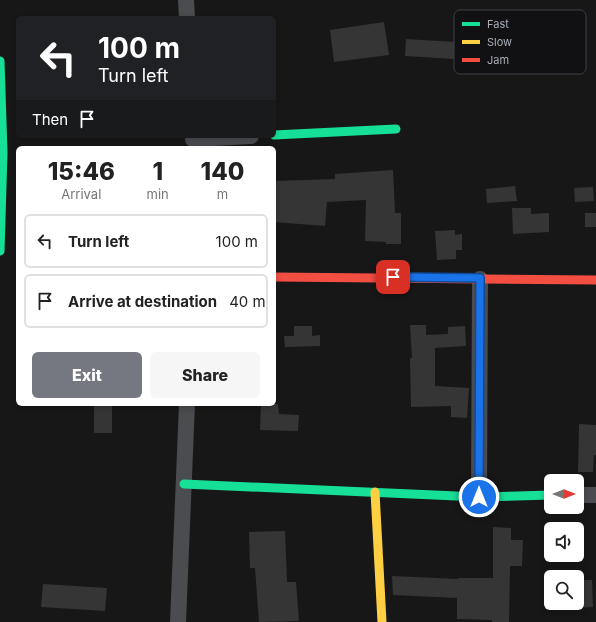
<!DOCTYPE html>
<style>
:root{--surface:#fff;--page:#f6f6f6;--text:#222;--muted:#767676;--line:#e0e0e0;--accent:#757880}
body{margin:0;font-family:Inter,sans-serif;background:var(--page);color:var(--text);height:100vh;display:flex;flex-direction:column;font-size:15px;white-space:nowrap}
*{box-sizing:border-box;margin:0}
p{font-size:13px;color:var(--muted)}
.icon{flex:none;width:22px;height:22px;fill:none;stroke:currentColor;stroke-width:2;stroke-linecap:round;stroke-linejoin:round}
.map{position:relative;flex:1;overflow:hidden}
.details{position:absolute;left:16px;top:146px;width:260px;height:260px;display:flex;flex-direction:column;background:var(--surface);border-radius:6px;box-shadow:0 2px 6px #0003}
.details>*{flex:none}
.banner{position:absolute;left:16px;top:16px;width:260px;height:122px;border-radius:6px;box-shadow:0 2px 6px #0003;background:#202124;color:#fff;overflow:hidden}
.needle{width:26px;rotate:90deg}
.buttons{position:absolute;left:544px;top:474px;display:grid;gap:8px}
.buttons a{display:grid;place-items:center;width:40px;height:40px;border-radius:6px;background:var(--surface);box-shadow:0 2px 6px #0003;font-size:20px}
.pin{position:absolute;display:grid;place-items:center;width:34px;height:34px;color:#fff;margin:-17px;border-radius:8px;box-shadow:0 2px 6px #0006}
.me{position:absolute;width:44px;margin:-22px;rotate:0deg;stroke-linejoin:round;filter:drop-shadow(0 0 3px #0008)}
.turn{display:flex;align-items:center;gap:14px;height:84px;padding:0 16px;font-size:18px}
.turn .icon{width:52px;height:52px;stroke-width:2.5}
.turn b{display:block;font-size:28px;line-height:34px}
.then{display:flex;align-items:center;height:38px;padding:0 16px;background:#0003;gap:8px;font-size:15px}
.eta{display:flex;justify-content:space-evenly;align-items:center;height:68px;text-align:center}
.eta b{font-size:24px;font-weight:800;line-height:28px}
.primary-button{display:flex;gap:8px;margin-top:auto;padding:8px 16px}
.primary-button a{flex:1;height:46px;border-radius:6px;background:var(--accent);color:#fff;font-size:16px;font-weight:800;line-height:46px;text-align:center}
.primary-button a+a{background:var(--page);color:var(--text)}
ul{padding:0;list-style:none}
li{display:flex;align-items:center;gap:12px;height:54px;margin:0 8px 6px;padding:0 8px;border:2px solid var(--line);border-radius:6px}
li div{flex:1}
li b{display:block;font-size:15px}
li em{font-style:normal}
.map>svg:first-child{display:block}
.building{fill:#353536}
.lines{fill:none;stroke-linecap:round;stroke-linejoin:round}
.street{stroke:#4b4c50;stroke-width:16}
.fast{stroke:#16e098;stroke-width:9}
.slow{stroke:#ffcf43;stroke-width:9}
.jam{stroke:#f24e42;stroke-width:9}
.route-casing{stroke:#114b97;stroke-width:10}
.route{stroke:#1a73e8;stroke-width:7}
.key{fill:#111113;stroke:#3e4045;stroke-width:1}
.key-label{font-size:11px;fill:#a8adb8}
</style>
<div class="map">
<svg width="596" height="622" viewBox="0 0 596 622">
<rect width="100%" height="100%" fill="#171717"/>
<path class="building" d="M384,22L389,55L334,62L330,30Z
M406,39L455,42L454,59L405,56Z
M393,170L395,213H401V244H386V242L365,241L366,200L327,202L325,226L274,222L276,195H274V181L335,179V174Z
M515,186L517,201L487,203L486,189Z
M593,187L594,201L575,202L574,188Z
M512,208H531V214L549,213V232L513,234Z
M585,213H596V227H585Z
M455,230V235L462,234V250H456V259L437,260L435,231Z
M410,325H426V335L448,334V327L465,326L466,346L435,348V386L469,388L467,418L451,417V406L411,407L410,358H412Z
M294,326H312V336L320,335V346L285,347L284,336H294Z
M94,404H112V433H94Z
M261,404H278L279,414L299,415L298,431L260,430Z
M579,424L596,425V455H594L593,472H578Z
M493,527L511,528V540H523L522,566H510L509,622H492V620L457,619V598L393,595L392,576L458,579V578H493Z
M285,531L287,582H296L299,621L259,622L255,568H250L249,532Z
M577,580H592L593,607L577,608Z
M43,584L107,588L105,611L41,607Z"/>
<g class="lines">
<path class="street" d="M186,0L187,18
M193,139L251,136
M577,495H596
M479,497L480,279
M178,622L187,404"/>
<path class="fast" d="M0,61L3,153L0,251
M274,135L396,129
M184,484L479,497L551,495"/>
<path class="slow" d="M375,492L382,622"/>
<path class="jam" d="M274,277L596,280"/>
</g>
<g class="lines">
<g class="route-casing">
<path id="route" d="M393,277L480,278L479,497"/>
</g>
<use href="#route" class="route"/>
</g>
<rect x="454" y="10" width="132" height="64" rx="6" class="key"/>
<rect x="462" y="22" width="18" height="4" fill="#16e098"/>
<rect x="462" y="40" width="18" height="4" fill="#ffcf43"/>
<rect x="462" y="58" width="18" height="4" fill="#f24e42"/>
<g class="key-label">
<text x="487" y="28">Fast</text>
<text x="487" y="46">Slow</text>
<text x="487" y="64">Jam</text>
</g>
</svg>
<div class="buttons">
<a><svg class="needle" viewBox="-14 -14 28 28"><path d="M0-13l5 13h-10z" fill="#e53935"/><path d="M0 13l5-13h-10z" fill="#767676"/></svg></a>
<a><svg class="icon" aria-label="sound" viewBox="0 0 24 24"><path d="M4 9h4l5-4v14l-5-4H4zM17 9q2 3 0 6"/></svg></a>
<a><svg class="icon" aria-label="search" viewBox="0 0 24 24"><circle cx="10" cy="10" r="6"/><path d="M15 15l6 6"/></svg></a>
</div>
<div class="pin" style="left:393px;top:277px;background:#d93025"><svg class="icon" aria-label="arrive" viewBox="0 0 24 24"><path d="M6 21V4h12l-3 4 3 4H6"/></svg></div>
<svg class="me" style="left:479px;top:497px" viewBox="-20 -20 40 40"><circle r="17" fill="#1a73e8" stroke="#fff" stroke-width="3"/><path d="M0-11L8 9 0 5-8 9z" fill="#fff"/></svg>
<div class="banner">
<div class="turn"><svg class="icon" aria-label="left" viewBox="0 0 24 24"><path d="M17 20v-9H6M10 6l-5 5 5 5"/></svg><div><b>100 m</b>Turn left</div></div>
<div class="then">Then<svg class="icon" aria-label="arrive" viewBox="0 0 24 24"><path d="M6 21V4h12l-3 4 3 4H6"/></svg></div>
</div>
<section class="details">
<div class="eta">
<div><b>15:46</b><p>Arrival</p></div>
<div><b>1</b><p>min</p></div>
<div><b>140</b><p>m</p></div>
</div>
<ul>
<li><svg class="icon" aria-label="left" viewBox="0 0 24 24"><path d="M17 20v-9H6M10 6l-5 5 5 5"/></svg><div><b>Turn left</b></div><em>100 m</em></li>
<li><svg class="icon" aria-label="arrive" viewBox="0 0 24 24"><path d="M6 21V4h12l-3 4 3 4H6"/></svg><div><b>Arrive at destination</b></div><em>40 m</em></li>
</ul>
<div class="primary-button"><a>Exit</a><a>Share</a></div>
</section>
</div>
